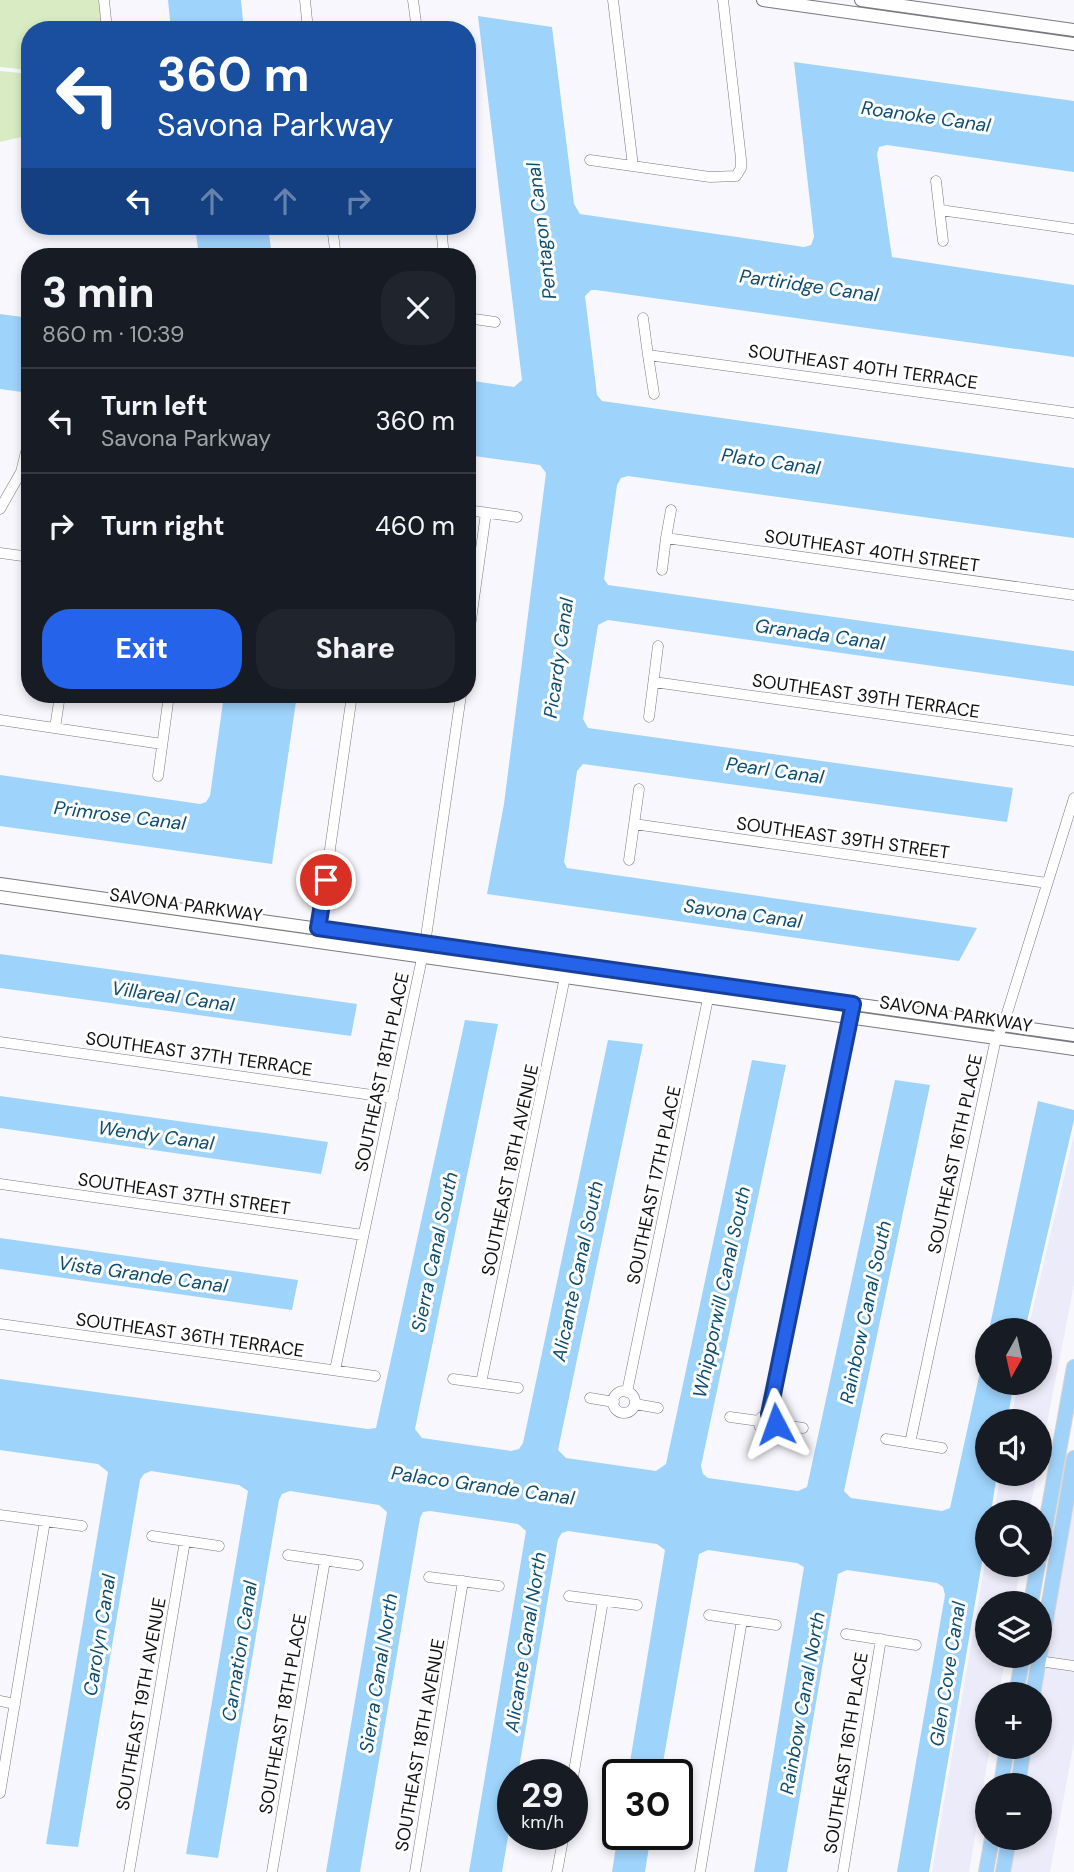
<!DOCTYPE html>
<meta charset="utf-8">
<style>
:root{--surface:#171b24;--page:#20242c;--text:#f1f3f6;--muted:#9ea1a6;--line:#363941;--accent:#2563eb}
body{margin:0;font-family:"DM Sans",sans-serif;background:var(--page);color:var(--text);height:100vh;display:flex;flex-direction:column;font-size:26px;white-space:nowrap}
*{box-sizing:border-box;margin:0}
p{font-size:23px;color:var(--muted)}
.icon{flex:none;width:38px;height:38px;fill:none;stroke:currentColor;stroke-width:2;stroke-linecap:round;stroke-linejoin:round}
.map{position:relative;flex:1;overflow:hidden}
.panel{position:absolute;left:21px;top:248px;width:455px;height:455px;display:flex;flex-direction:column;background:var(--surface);border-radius:28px;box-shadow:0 4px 10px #0003}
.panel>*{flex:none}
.banner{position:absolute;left:21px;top:21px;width:455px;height:214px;border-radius:28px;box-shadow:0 4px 10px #0003;background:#1a4fa0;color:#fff;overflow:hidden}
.needle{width:46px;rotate:188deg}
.tools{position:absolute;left:975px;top:1318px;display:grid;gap:14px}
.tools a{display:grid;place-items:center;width:77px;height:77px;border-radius:50%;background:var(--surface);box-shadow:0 4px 10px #0003;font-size:35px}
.speed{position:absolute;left:497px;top:1759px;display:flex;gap:14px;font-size:35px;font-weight:700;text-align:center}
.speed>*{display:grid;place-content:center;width:91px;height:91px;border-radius:50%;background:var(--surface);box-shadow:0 4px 10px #0003;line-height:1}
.speed small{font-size:18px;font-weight:400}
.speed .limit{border:4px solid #111;border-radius:10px;background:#fff;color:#111}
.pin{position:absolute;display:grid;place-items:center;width:60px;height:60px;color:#fff;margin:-30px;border:4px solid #fff;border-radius:50%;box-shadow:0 2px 7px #0007}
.me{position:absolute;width:77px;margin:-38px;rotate:356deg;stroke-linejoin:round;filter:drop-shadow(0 0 5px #0008)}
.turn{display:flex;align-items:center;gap:24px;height:147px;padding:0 21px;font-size:32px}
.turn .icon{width:91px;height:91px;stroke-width:2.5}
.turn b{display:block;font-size:49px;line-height:60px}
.lanes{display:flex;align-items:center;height:66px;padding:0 21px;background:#0003;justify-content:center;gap:35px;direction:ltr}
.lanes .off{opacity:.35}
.round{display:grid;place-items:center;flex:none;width:74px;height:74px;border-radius:28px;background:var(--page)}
.headline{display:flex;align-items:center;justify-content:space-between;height:119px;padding:0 21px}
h1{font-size:42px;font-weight:800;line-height:52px}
.primary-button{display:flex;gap:14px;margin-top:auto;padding:14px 21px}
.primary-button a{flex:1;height:80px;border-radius:28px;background:var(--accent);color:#fff;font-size:28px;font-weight:800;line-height:80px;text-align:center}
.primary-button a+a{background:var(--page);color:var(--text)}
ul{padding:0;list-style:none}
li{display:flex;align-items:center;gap:21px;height:105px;padding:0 21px;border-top:2px solid var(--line)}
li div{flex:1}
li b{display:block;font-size:26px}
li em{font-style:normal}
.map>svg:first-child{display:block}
.built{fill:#ebebf9}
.green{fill:#d8ebc3}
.water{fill:#9ed3fb}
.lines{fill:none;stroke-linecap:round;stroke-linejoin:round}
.minor-casing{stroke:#79797f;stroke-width:11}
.tertiary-casing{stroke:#79797f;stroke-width:14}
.primary-casing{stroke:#d4d4d4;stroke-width:16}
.minor{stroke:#fff;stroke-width:10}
.tertiary{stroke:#fff;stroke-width:12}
.primary{stroke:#a1d2f9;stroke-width:14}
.route-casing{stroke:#184099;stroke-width:18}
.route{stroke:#2563eb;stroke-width:12}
.labels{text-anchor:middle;stroke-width:6;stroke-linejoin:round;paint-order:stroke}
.street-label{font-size:18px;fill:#0f0f11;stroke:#fff}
.water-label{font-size:19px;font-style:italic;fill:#0d4d72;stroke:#fff}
</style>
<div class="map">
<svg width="1074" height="1872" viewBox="0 0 1074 1872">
<rect width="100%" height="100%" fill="#f7f7fd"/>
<path class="built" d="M1074,1135V1285L1040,1459V1421H1011L1018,1383L1040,1382V1330H1028Z
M1001,1474H1037L1029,1512H994Z
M1074,1481V1742L1050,1872H1007L1013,1838H1040V1785H1022L1029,1747L1040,1746V1694Z
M987,1552V1564L1021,1565L1014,1603H987V1656H1006L999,1694H987V1746L990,1747L969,1872H932Z"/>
<path class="green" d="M0,0H103L104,30H30V70L0,67Z
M0,71L30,74V135L0,142Z"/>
<path class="water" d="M168,0H241L244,30H171Z
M478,16L552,27L574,204L580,214L804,247L811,245L814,237L794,62L1074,101V172L887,145L879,147L877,154L892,257L1074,285V357L596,290H591L585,296L597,395L602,401L1074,468V538L628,476L621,478L617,485L604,579L608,585L1074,651V686L608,620L598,625L583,719L588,728L1013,788L1007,822L583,764L577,771L564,862L567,868L977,928L959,961L487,894L504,804L546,473L540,465L467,455V380L514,387L522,380Z
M195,226H268L272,257H199Z
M0,314L30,318V393L0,389Z
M224,695H297L272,864L0,826V775L200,804L206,802L210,796Z
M0,954L357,1004L351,1036L30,992L0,988Z
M465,1020L498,1024L415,1429L422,1438L511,1451L519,1449L523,1443L608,1040L643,1044L558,1450L566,1458L656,1471L666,1464L752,1060L786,1065L701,1466L703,1474L708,1478L798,1491L807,1487L895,1080L930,1085L844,1491L851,1498L942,1511L950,1508L987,1340V1382L1014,1383L1007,1421H987V1474H997L991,1512H987V1533L929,1872H897L945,1595L943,1587L937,1583L847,1570L838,1574L787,1872H754L804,1567L797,1563L708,1550L699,1554L661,1774H628L665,1550L657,1544L568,1531L562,1533L558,1539L518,1774H513V1808L502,1872H469L526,1531L518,1524L430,1511L423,1512L420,1518L360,1872H326L387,1512L379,1505L290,1491L282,1494L279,1500L218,1858L186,1854L248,1491L239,1485L151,1471L144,1474L140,1480L78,1847L46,1844L108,1472L98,1464L0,1450V1379L368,1429L376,1428Z
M0,1096L328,1142L321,1174L0,1128Z
M1038,1101L1074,1110V1120L1025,1330H989Z
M0,1238L298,1280L292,1310L0,1269Z
M618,1834H651L645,1872H612Z"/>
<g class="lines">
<g class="minor-casing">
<path id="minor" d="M104,0L107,30
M305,0L308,30
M413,0L417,30
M613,0L633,166
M590,160L710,177L736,176L741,168V159L723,0
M936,181L943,241
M940,210L1074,229
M101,226H106
M332,226L336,257
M441,226L444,257
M467,318L495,322
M643,318L648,355L1074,413
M648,355L654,394
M0,509L21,472L30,436
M467,510L517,517
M666,538L671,510
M0,553L30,557
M662,570L666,538L1074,595
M467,648L486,513
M654,682L1074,741
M649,717L658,646
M0,720L162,744
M55,728L60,695
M158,776L169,695
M634,824L1047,883
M629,860L639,789
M318,933L352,695
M0,1042L393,1098
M0,1184L363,1235
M0,1324L375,1376
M335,1370L425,944L461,695
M453,1379L518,1388
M481,1383L566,972
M613 1402a11 11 0 1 1 22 0a11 11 0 1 1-22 0Z
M627,1392L711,984
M590,1398L614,1402
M635,1404L658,1408
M769,1414L853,1004
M759 1423a8 8 0 1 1 16 0a8 8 0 1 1-16 0Z
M730,1417L759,1421
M776,1424L803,1428
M886,1439L942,1448
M910,1443L996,1038L1003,1026L1074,798
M0,1515L82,1526
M152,1536L219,1546
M288,1555L358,1565
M429,1577L499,1586
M569,1596L637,1605
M709,1615L776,1625
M846,1634L916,1645
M1039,1661L1074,1666
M0,1701L15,1704
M572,1783L603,1601
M0,1793L45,1521
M129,1872L185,1541
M272,1872L325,1560
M415,1872L463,1581
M557,1872L564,1834
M700,1872L742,1620
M843,1872L881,1639"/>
</g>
<g class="tertiary-casing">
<path id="tertiary" d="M763,0L1074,44
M861,0L1074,30
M0,884L1074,1035
M0,897L1074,1049"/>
</g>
<g class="primary-casing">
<path id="primary" d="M1040,1557L1074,1367
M1031,1603L1038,1564
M1016,1694L1023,1656
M1033,1694L1074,1458
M1001,1785L1007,1746
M1018,1785L1024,1746
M986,1872L992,1838
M1003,1872L1009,1838"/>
</g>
<use href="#minor" class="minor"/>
<use href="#tertiary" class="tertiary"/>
<use href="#primary" class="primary"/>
</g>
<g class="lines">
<g class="route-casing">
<path id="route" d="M326,880L318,928L853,1004L769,1414L776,1424"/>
</g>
<use href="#route" class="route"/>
</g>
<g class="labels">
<g class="street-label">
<text transform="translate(863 367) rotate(8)" y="6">SOUTHEAST 40TH TERRACE</text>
<text transform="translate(872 551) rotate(8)" y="6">SOUTHEAST 40TH STREET</text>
<text transform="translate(866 696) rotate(8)" y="6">SOUTHEAST 39TH TERRACE</text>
<text transform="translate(843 838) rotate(8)" y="6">SOUTHEAST 39TH STREET</text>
<text transform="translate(186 905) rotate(8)" y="6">SAVONA PARKWAY</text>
<text transform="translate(956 1014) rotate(9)" y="6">SAVONA PARKWAY</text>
<text transform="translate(199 1054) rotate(8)" y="6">SOUTHEAST 37TH TERRACE</text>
<text transform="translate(382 1072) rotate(-78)" y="6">SOUTHEAST 18TH PLACE</text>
<text transform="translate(955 1154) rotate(-78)" y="6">SOUTHEAST 16TH PLACE</text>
<text transform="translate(510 1170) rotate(-78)" y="6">SOUTHEAST 18TH AVENUE</text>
<text transform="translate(654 1185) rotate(-78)" y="6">SOUTHEAST 17TH PLACE</text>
<text transform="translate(184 1194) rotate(8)" y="6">SOUTHEAST 37TH STREET</text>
<text transform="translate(190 1335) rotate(8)" y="6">SOUTHEAST 36TH TERRACE</text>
<text transform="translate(141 1704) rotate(-80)" y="6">SOUTHEAST 19TH AVENUE</text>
<text transform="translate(283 1714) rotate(-80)" y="6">SOUTHEAST 18TH PLACE</text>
<text transform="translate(420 1745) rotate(-80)" y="6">SOUTHEAST 18TH AVENUE</text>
<text transform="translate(846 1753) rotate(-81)" y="6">SOUTHEAST 16TH PLACE</text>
</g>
<g class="water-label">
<text transform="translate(926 116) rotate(8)" y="7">Roanoke Canal</text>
<text transform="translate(541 231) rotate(-97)" y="7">Pentagon Canal</text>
<text transform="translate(809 285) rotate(8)" y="7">Partiridge Canal</text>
<text transform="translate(771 461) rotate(8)" y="7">Plato Canal</text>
<text transform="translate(820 634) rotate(8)" y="7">Granada Canal</text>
<text transform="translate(558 658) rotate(-82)" y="7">Picardy Canal</text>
<text transform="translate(775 770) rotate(8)" y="7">Pearl Canal</text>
<text transform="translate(120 815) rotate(7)" y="7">Primrose Canal</text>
<text transform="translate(743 913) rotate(8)" y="7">Savona Canal</text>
<text transform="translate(173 996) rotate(8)" y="7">Villareal Canal</text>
<text transform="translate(156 1135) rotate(8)" y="7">Wendy Canal</text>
<text transform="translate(434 1252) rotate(-78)" y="7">Sierra Canal South</text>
<text transform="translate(577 1271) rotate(-78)" y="7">Alicante Canal South</text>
<text transform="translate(143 1274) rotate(8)" y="7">Vista Grande Canal</text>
<text transform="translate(721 1292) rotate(-78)" y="7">Whipporwill Canal South</text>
<text transform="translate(865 1312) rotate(-78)" y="7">Rainbow Canal South</text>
<text transform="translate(483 1485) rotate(8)" y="7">Palaco Grande Canal</text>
<text transform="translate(99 1635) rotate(-81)" y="7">Carolyn Canal</text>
<text transform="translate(525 1642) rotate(-81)" y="7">Alicante Canal North</text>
<text transform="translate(239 1651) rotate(-81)" y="7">Carnation Canal</text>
<text transform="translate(378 1673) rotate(-81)" y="7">Sierra Canal North</text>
<text transform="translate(947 1674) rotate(-81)" y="7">Glen Cove Canal</text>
<text transform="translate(802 1703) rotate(-80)" y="7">Rainbow Canal North</text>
</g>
</g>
</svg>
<div class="tools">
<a><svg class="needle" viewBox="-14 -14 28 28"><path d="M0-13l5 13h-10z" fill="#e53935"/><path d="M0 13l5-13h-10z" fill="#9ea1a6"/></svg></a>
<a><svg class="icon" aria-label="sound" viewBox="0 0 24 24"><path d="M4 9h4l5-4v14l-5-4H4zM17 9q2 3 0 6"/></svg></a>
<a><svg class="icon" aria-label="search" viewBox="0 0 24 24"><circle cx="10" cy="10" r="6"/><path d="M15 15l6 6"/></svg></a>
<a><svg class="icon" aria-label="layers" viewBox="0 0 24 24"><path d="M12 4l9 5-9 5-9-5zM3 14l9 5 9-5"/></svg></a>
<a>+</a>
<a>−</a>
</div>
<div class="speed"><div>29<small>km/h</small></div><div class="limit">30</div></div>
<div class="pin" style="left:326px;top:880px;background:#d93025"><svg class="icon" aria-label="arrive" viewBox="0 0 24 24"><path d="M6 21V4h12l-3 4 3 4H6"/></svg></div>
<svg class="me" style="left:776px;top:1424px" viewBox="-20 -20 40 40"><path d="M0-17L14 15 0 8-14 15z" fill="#2563eb" stroke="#fff" stroke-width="4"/></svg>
<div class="banner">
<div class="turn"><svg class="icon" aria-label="left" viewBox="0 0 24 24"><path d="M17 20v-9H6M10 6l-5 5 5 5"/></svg><div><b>360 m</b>Savona Parkway</div></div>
<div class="lanes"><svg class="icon" aria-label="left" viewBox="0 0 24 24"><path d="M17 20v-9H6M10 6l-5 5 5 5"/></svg><svg class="icon off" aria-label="ahead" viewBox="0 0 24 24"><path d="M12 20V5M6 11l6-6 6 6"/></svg><svg class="icon off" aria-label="ahead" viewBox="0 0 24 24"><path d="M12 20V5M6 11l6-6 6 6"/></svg><svg class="icon off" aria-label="right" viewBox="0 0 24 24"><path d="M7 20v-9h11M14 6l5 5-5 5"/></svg></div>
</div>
<section class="panel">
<div class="headline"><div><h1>3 min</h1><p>860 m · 10:39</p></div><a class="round"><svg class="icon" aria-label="close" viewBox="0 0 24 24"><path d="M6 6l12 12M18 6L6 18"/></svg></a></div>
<ul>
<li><svg class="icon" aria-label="left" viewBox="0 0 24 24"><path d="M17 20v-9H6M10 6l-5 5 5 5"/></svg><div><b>Turn left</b><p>Savona Parkway</p></div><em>360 m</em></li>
<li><svg class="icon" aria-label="right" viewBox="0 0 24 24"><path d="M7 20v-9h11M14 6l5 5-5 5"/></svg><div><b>Turn right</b></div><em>460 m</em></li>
</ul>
<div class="primary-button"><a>Exit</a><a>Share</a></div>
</section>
</div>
